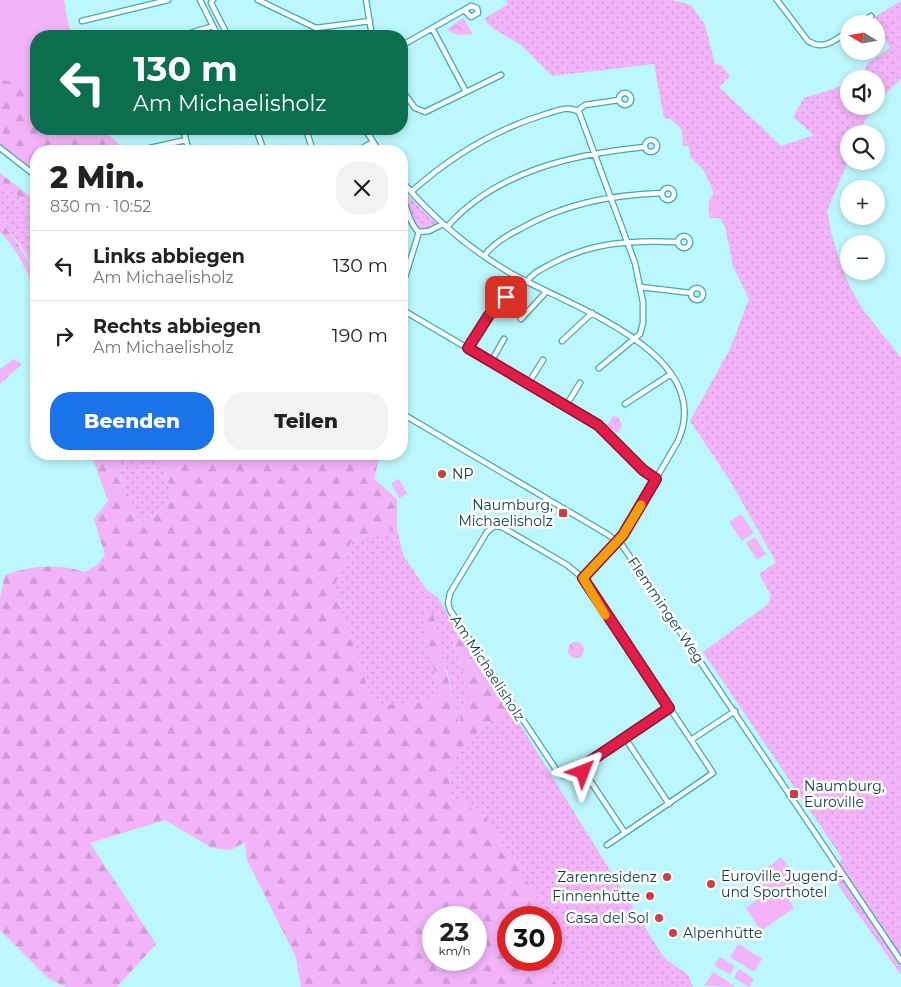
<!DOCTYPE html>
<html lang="de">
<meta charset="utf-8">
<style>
:root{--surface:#fff;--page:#f2f2f2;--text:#222;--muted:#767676;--line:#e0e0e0;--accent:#1a73e8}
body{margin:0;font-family:Montserrat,sans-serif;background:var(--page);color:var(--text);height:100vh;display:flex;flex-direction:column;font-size:19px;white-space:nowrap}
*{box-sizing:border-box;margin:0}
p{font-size:16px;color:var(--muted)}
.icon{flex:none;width:28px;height:28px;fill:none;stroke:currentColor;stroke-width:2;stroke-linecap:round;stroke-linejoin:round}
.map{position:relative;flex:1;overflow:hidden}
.side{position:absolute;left:30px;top:145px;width:378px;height:315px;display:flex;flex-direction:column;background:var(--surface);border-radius:20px;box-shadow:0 2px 8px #0003}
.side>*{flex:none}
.banner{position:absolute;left:30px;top:30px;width:378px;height:105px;border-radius:20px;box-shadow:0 2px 8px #0003;background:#0b6e4f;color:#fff;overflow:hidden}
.needle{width:32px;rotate:281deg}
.tools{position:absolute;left:840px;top:15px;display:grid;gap:10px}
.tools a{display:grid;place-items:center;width:45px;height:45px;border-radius:50%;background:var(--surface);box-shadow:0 2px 8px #0003;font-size:25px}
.speed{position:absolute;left:422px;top:906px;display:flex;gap:10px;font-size:25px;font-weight:700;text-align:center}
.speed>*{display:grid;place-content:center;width:65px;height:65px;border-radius:50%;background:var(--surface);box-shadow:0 2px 8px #0003;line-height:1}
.speed small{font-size:12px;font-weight:400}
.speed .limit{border:8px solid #d22;background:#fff;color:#111}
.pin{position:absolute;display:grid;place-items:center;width:42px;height:42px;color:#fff;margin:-21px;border-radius:10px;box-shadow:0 2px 8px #0006}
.me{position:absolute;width:55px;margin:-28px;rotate:45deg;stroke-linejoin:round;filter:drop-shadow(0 0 4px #0008)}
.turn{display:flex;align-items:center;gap:18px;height:105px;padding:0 20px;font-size:22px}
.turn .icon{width:65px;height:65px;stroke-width:2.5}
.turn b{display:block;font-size:35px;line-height:42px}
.round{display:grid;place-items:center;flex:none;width:52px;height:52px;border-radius:20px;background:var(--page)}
.headline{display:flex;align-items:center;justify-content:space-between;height:85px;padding:0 20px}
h1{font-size:30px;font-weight:800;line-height:38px}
.action{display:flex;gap:10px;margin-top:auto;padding:10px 20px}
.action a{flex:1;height:58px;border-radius:20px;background:var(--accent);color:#fff;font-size:20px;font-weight:800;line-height:58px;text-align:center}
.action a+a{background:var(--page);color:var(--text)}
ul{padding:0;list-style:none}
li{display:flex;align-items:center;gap:15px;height:70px;padding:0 20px;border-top:1px solid var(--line)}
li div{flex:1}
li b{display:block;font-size:19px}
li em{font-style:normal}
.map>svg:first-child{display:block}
.grass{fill:url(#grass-dots)}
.forest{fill:url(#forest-firs);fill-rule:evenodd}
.park{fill:url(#park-crowns)}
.garden{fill:#f2b3f8}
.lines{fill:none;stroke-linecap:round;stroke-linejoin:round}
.minor-casing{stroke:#3bacb6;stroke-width:7}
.minor{stroke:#fff;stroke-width:4.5}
.route-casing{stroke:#92132f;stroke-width:12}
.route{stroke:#e11d48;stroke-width:9}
.slow{stroke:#f59e0b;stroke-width:9}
.poi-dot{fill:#cd3d41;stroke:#fff;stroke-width:2}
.labels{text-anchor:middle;stroke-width:5;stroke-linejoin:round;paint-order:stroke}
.poi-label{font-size:14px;fill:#0b3c40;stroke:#fff;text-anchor:start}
.street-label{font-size:14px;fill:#0b3c40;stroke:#fff}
</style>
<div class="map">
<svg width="901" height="987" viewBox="0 0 901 987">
<defs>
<pattern id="grass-dots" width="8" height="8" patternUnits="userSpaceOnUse" patternTransform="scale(1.25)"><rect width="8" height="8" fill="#f2b3f8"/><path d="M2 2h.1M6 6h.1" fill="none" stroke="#ce9bd6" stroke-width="1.8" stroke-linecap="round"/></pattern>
<pattern id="forest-firs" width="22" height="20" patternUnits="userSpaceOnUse" patternTransform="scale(1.25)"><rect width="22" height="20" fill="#f2b3f8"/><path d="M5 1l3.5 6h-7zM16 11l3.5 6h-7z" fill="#ce9bd6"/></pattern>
<pattern id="park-crowns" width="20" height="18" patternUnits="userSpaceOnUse" patternTransform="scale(1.25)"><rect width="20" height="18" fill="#f2b3f8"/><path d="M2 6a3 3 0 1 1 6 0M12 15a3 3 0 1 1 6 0" fill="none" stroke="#ce9bd6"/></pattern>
</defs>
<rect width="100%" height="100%" fill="#bcf7fd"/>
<path class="grass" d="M506,0H672L691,5L705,25L715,64L721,65L730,76L719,87L781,146L814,135L793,117L804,98L849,84V106H875L864,122L859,134H849V159L827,211L831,232L842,269L852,291L864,311L901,358V975L831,875L842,858L703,652L768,604L771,595L759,574L776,562L729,479L690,421L730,349L749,299L733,266L725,226L721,220L711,185L704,171L690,156L689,146H683L682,130L671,119L664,118L654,64L552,76L521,45L491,27L484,19L508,4Z
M901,1V79L887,92L876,105V79H860L868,63L890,48L873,18Z
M0,181L24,201L36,215V278L26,253L0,219Z
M406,193L438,225L424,230L414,226Z
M112,454H158L174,500L140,524Z
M397,529L403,555L426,589L438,598L459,632L452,637L470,694L461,711L458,727L448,673L424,614L425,633L440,695L431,701L374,707L334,588L351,542Z
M513,713L664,958L688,975L693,987H561L540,970L545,960H551V949L559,933L485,816L452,796L448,776L455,759L487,723Z"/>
<path class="forest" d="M0,79L36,87V129H102L127,151H36V176L0,148Z
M0,173L36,201V215L24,201L0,181Z
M0,219C18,246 36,262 36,295C28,272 17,249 0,232Z
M14,359L22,364L0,384V369Z
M91,454H112L140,524L174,500L158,454H293C320,460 353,445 379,458L374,479L397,499V529L351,542L334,588L374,706L431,701L440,695L425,633L424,614H433L459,725L461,711L470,694L452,636L459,632L513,713L487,723L455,759L448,776L452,796L485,816L550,917L509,918V960H545L540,970L561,987H301L296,957L247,860L245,842L231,850L212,848L165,820L90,843L156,944L117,987H66L49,979L0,930V598L5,575C29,566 59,563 84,572L97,565L105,555L94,519L108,501ZM434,918H476V960H434Z
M551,920L559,933L551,949Z"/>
<path class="park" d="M463,18L473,34C462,35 455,36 447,29Z
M714,192L720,218H709V200Z
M613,416L618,417L622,425L618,433L607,426Z
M568 650a8 8 0 1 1 16 0a8 8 0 1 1-16 0Z"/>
<path class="garden" d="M0,0H64L68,23L73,36H36V87L0,79Z
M399,479L407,494L399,498L391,483Z
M741,514L754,533L742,541L729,522Z
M755,537L766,554L757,560L746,543Z
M781,857L800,883L785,893L794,908L761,931L746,908L765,894L755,878Z
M738,944L762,959L754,972L730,957Z
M720,957L735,966L730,975L714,965Z
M739,969L754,979L749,987L734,978Z
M713,972L736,987L704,986Z"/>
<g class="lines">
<g class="minor-casing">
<path id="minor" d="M200,0L218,36
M213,0L211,3L228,36
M258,0L316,28L370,21
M366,0L372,36
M777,0L808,41C824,51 835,40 849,31
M82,21L168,0
M860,24L871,16
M432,28L465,90
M181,36L213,26
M401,46L471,6L477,8L478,13L471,17L464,10
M401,89L415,108L425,112L501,75
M619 99a6 6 0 1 1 12 0a6 6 0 1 1-12 0Z
M577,111L585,105L619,100
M183,129L189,151
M256,129L264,151
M308,129L306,130L313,151
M365,129L379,151
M645 146a6 6 0 1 1 12 0a6 6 0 1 1-12 0Z
M0,148L36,176
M150,148L186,140
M357,151L373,142
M401,180C431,216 467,247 507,271C562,304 718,351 678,441L623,535L583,578
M404,184C399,192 411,227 419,232
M662 194a6 6 0 1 1 12 0a6 6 0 1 1-12 0Z
M411,192C450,157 496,129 546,114C557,111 569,105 579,112L635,263L643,302V323L640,334L599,368
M447,227C496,171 574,154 645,147
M419,232L429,231L443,224
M678 242a6 6 0 1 1 12 0a6 6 0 1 1-12 0Z
M484,256C492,245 506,236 518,230C563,204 609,195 662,193
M527,282C532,273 542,269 551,264C592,242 632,240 677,242
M641,287L691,293
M691 294a6 6 0 1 1 12 0a6 6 0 1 1-12 0Z
M401,290L419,232
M401,309L598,425L643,470L656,479
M521,319L546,292
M562,341L592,313
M468,348L489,315L521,279
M491,362L504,339
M528,384L543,360
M625,404L671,374
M566,406L580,383
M401,413L607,534L622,545L901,961
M625,738L669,804
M691,740L735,711
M583,772L589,762L669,708
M607,845C643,821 678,797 713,773L583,578L567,565L502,527L494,526L487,532L450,593L448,603L450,610L557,771L564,776L580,772L585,773L625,833"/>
</g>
<use href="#minor" class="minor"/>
</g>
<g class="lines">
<g class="route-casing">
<path id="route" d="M506,297L489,315L468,348L598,425L643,470L656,479L623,535L583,578L669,708L589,762L583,772"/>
</g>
<use href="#route" class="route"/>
<path class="slow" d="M605,615L583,578L623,535L641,505"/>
</g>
<g class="poi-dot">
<circle cx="442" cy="474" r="5"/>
<rect x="558" y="508" width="10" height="10" rx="2.5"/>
<rect x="789" y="789" width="10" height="10" rx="2.5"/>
<circle cx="667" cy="877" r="5"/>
<circle cx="711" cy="884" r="5"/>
<circle cx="650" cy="896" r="5"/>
<circle cx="659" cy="918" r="5"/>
<circle cx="673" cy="933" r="5"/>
</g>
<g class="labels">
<g class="poi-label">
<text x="452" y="479">NP</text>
<text x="553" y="510" text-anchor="end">Naumburg,<tspan x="553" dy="16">Michaelisholz</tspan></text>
<text x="804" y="791">Naumburg,<tspan x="804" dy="16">Euroville</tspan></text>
<text x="721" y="881">Euroville Jugend-<tspan x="721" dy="16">und Sporthotel</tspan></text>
<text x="657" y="882" text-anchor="end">Zarenresidenz</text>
<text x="640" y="901" text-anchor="end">Finnenhütte</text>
<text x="649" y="923" text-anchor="end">Casa del Sol</text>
<text x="683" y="938">Alpenhütte</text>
</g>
<g class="street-label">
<text transform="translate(666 610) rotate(56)" y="5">Flemminger Weg</text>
<text transform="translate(488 668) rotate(57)" y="5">Am Michaelisholz</text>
</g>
</g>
</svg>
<div class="tools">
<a><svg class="needle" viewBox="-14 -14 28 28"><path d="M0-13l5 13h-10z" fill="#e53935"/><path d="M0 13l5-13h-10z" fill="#767676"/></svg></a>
<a><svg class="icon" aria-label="sound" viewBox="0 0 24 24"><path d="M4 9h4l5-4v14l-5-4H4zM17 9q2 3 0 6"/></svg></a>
<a><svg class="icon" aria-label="search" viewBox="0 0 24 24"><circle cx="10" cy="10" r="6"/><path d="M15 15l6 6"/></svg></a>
<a>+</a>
<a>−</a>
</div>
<div class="speed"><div>23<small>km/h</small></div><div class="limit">30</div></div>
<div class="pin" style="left:506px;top:297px;background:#d93025"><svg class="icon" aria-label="arrive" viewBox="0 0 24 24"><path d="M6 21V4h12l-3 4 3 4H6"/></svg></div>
<svg class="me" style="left:583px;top:772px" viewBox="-20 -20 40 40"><path d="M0-17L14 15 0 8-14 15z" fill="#e11d48" stroke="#fff" stroke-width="4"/></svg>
<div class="banner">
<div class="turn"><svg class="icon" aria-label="left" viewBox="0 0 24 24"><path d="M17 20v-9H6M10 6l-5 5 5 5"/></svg><div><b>130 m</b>Am Michaelisholz</div></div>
</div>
<section class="side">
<div class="headline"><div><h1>2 Min.</h1><p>830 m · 10:52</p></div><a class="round"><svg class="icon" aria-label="close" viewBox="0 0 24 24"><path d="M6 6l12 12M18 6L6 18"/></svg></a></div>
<ul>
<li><svg class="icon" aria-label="left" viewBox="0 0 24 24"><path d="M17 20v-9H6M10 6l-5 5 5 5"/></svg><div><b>Links abbiegen</b><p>Am Michaelisholz</p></div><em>130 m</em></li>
<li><svg class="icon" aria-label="right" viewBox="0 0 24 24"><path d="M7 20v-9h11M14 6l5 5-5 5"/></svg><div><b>Rechts abbiegen</b><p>Am Michaelisholz</p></div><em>190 m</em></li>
</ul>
<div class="action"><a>Beenden</a><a>Teilen</a></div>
</section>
</div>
